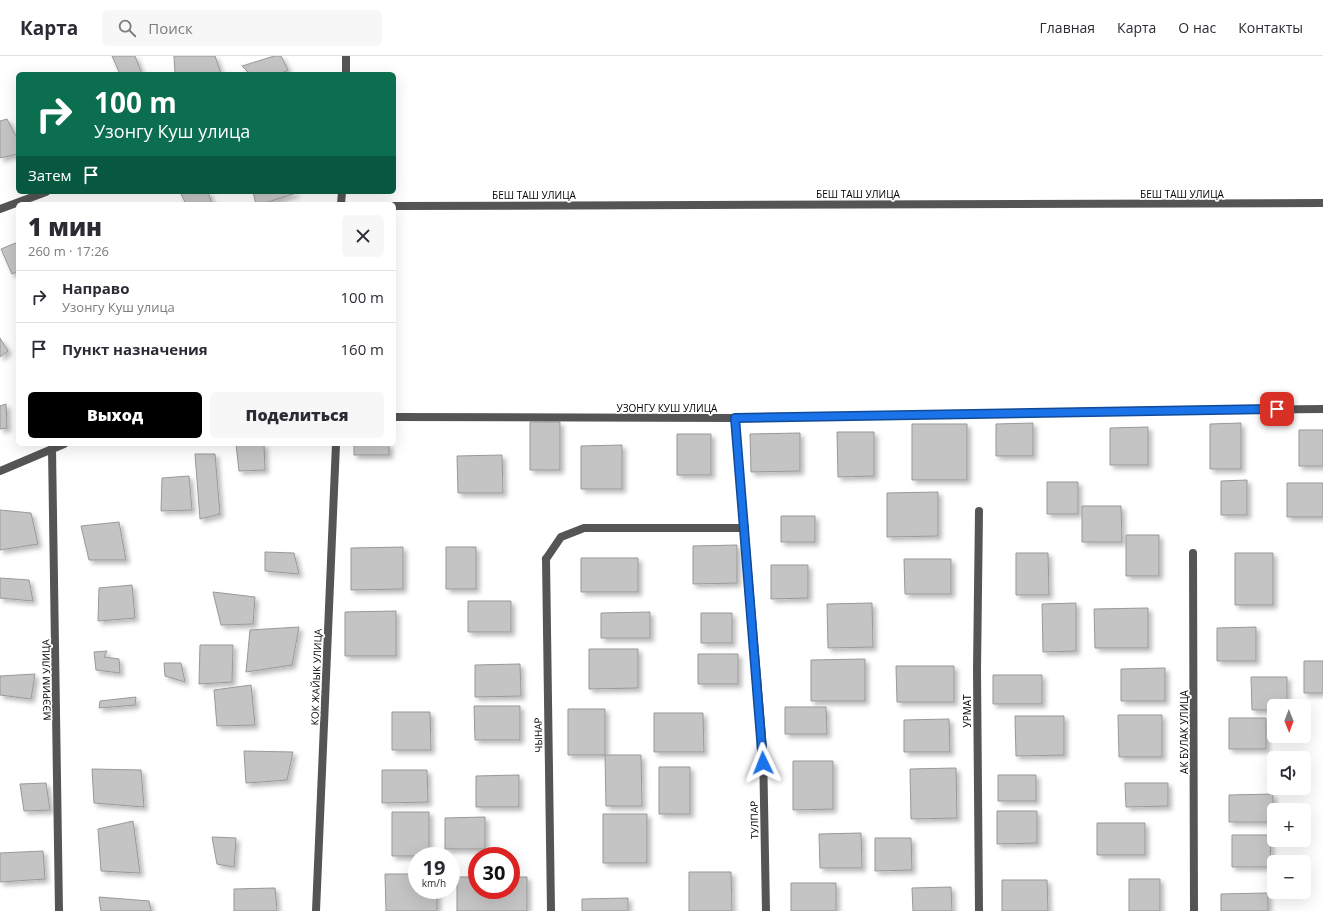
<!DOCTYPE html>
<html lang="ru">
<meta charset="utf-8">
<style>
:root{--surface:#fff;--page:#f7f7f7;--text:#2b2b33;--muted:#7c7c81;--line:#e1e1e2;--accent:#000}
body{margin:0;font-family:"Open Sans",sans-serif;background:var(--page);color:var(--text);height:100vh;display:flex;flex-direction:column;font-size:15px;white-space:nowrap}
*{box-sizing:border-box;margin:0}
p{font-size:13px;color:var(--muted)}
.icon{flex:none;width:22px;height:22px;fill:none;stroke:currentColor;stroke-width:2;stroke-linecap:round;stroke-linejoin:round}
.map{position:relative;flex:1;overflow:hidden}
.details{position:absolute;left:16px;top:146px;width:380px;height:244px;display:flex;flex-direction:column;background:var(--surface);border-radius:6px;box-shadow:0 4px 16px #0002}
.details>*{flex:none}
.hud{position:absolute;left:16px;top:16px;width:380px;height:122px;border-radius:6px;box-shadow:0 4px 16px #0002;background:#0b6e4f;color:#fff;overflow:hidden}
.needle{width:26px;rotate:179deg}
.controls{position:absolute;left:1267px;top:643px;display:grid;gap:8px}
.controls a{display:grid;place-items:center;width:44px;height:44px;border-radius:6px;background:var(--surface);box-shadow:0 4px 16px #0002;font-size:20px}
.speed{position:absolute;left:408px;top:791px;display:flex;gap:8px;font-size:20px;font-weight:700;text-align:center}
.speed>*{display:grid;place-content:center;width:52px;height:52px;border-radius:50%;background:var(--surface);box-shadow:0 4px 16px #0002;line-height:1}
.speed small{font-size:10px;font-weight:400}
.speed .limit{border:6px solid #d22;background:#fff;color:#111}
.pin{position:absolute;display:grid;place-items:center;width:34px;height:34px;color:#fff;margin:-17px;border-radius:8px;box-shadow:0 2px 6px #0006}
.me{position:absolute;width:44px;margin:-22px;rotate:358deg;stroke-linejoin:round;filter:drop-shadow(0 0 3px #0008)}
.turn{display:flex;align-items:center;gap:14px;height:84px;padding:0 12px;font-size:18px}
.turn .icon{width:52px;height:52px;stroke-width:2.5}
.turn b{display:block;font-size:28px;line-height:34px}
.then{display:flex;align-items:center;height:38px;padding:0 12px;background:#0003;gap:8px;font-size:15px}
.round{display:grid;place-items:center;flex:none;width:42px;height:42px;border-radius:6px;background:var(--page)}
.overview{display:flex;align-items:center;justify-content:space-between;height:68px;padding:0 12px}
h1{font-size:24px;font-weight:800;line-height:30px}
.button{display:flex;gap:8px;margin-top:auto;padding:8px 12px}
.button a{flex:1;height:46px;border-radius:6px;background:var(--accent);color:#fff;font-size:16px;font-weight:800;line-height:46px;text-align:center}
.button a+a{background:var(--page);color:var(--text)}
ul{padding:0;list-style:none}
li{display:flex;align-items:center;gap:12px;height:52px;padding:0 12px;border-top:1px solid var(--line)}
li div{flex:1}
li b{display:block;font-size:15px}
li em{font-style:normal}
header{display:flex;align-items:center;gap:24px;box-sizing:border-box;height:56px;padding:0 20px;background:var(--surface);border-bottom:1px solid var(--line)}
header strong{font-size:19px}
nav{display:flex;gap:22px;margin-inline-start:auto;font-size:14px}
.search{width:280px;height:36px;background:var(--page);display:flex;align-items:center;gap:10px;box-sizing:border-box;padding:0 14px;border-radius:6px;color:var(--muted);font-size:15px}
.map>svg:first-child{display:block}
.building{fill:#c4c4c4;stroke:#999;filter:url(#shadow)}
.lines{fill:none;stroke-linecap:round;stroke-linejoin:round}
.lane{stroke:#555;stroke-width:8}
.street{stroke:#555;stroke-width:8}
.route-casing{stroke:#114b97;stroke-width:10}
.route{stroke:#1a73e8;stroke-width:7}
.labels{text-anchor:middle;stroke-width:3.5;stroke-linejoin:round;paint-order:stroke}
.street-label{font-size:10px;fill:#000;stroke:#fff}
</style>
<header>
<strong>Карта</strong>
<div class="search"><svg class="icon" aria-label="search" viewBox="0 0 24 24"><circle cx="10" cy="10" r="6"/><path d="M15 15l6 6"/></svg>Поиск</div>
<nav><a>Главная</a><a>Карта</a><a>О нас</a><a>Контакты</a></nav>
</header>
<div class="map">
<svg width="1323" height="855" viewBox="0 0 1323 855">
<defs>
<filter id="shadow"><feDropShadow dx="3.5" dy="3.5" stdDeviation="2" flood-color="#0004"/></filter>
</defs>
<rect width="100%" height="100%" fill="#fff"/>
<path class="building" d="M112,0H135L142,18H120Z
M174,0H215L221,18H175Z
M274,0H281L288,14L280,18H250L242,10Z
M7,63L18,84V98L0,102V65Z
M180,136H208L212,148H186Z
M253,136H295L296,137L262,148H256Z
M18,186V215L12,218L1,193Z
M0,282L8,295L0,301Z
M6,348L7,372L0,373V350Z
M530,366H560V414H530Z
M1033,367V400H996V368Z
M1241,367V413H1210V368Z
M912,368H967V424H912Z
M1148,371V409H1110V372Z
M1299,374H1323V410H1299Z
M837,376H874V420L838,421Z
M800,377V415L751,416L750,378Z
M677,378H711V419H677Z
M236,388H264L265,414L239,415Z
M354,388H389V399H354Z
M622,389V433H581V390Z
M195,398H215L220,458L200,463Z
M502,399L503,437H458L457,400Z
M189,420L192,454L161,455L162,422Z
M1247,424V459H1221V425Z
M1047,426H1078V458H1047Z
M1287,427H1323V461H1287Z
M938,436V480L887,481V437Z
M1082,450H1121L1122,486H1082Z
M0,454L31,457L38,488L0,494Z
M781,460H815V486H781Z
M119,466L126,504H89L81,470Z
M1126,479H1159V520H1126Z
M737,489V527L693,528V490Z
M403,491V533L351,534V492Z
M446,491H476V533H446Z
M265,496L294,497L299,518L265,515Z
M1016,497H1048L1049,539H1016Z
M1235,497H1273V549H1235Z
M581,502H638V536H581Z
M904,503H951V538H905Z
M771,509H808V542L771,543Z
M0,522L29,524L33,545L0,542Z
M132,529L135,562L98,565L99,532Z
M213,536L255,541L253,568L221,569Z
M468,545H511V576H468Z
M872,547L873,591L828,592L827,548Z
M1076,547V595L1043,596L1042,548Z
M1148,552V592H1095L1094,553Z
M396,555V600H345V556Z
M650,556V582H601V557Z
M701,557H732V587H701Z
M299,571L292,609L246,616L250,574Z
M1256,571V605H1217V572Z
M200,589H233L232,626L199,628Z
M589,593H638V632L589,633Z
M107,595L104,601L119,603L120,617L96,614L94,596Z
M698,598H738V628H698Z
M865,603V645H811V604Z
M1304,605H1323V637H1304Z
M164,607H181L185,626L165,620Z
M520,608L521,640L475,641V609Z
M896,610H954V646H897Z
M1165,612V645H1121V613Z
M35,618L31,643L0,639V620Z
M993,619H1042V648H993Z
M1251,621H1287V650H1274V654H1252Z
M251,629L255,669L217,670L214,634Z
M136,641L135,649L99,652L100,645Z
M474,650H520V684H475Z
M785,651H826L827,678H785Z
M568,653H605V699H568Z
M392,656H430L431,694H392Z
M654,657H703L704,696H654Z
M1118,659H1162V701H1119Z
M1015,660H1064V699L1016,700Z
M1229,662H1266V693H1229Z
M949,663L950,696H904V664Z
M244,695L293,696L287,724L246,727Z
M605,699H641L642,750H606Z
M793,705H833V753L793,754Z
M659,711H690V758H659Z
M956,712L957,762L911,763L910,713Z
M92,713L141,714L144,751L94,747Z
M382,714H427L428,746L382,747Z
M519,719V751H476V720Z
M998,719H1036V745H998Z
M46,727L50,754L24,755L20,728Z
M1125,727H1168V750L1126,751Z
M1273,738V766H1229V739Z
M997,755H1037V787L997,788Z
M392,756H429V800H392Z
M603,758H647V807H603Z
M485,761V793H445V762Z
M133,765L140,817L101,815L98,773Z
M1097,767H1145V799H1097Z
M861,777L862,812H820L819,778Z
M1232,779H1270L1271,811H1232Z
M212,781L236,782L234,811L217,808Z
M875,782H911L912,814L875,815Z
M43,795L45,823L0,826V797Z
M689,816H731L732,855H689Z
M385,818H417V834H437V855H386Z
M457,821H477V834H511V821H527V855H457Z
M1129,823H1160V855H1129Z
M1002,824H1047L1048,855H1002Z
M791,827H836V855H791Z
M951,831L952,855H913L912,832Z
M275,832L277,855H234V833Z
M1268,837V855H1221V838Z
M99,841L149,845L151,855H101Z
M628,842V855H582V843Z"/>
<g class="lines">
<path class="lane" d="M546,503L561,481L584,472H745"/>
<path class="street" d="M346,18V0
M341,148L342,136
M394,150L1323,147
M0,153L46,136
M394,361L735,362L1184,354L1323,353
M735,362L763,692L766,855
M52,392L59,855
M0,415L64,388
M1193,497L1194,855
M546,503L551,855
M316,855L336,388
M979,855L977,614L979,455"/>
</g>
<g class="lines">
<g class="route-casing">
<path id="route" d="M763,707L735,362L1277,353"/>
</g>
<use href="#route" class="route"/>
</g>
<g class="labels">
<g class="street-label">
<text x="858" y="142">БЕШ ТАШ УЛИЦА</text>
<text x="1182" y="142">БЕШ ТАШ УЛИЦА</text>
<text x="534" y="143">БЕШ ТАШ УЛИЦА</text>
<text x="667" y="356">УЗОНГУ КУШ УЛИЦА</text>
<text transform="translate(316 621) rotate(-88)" y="4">КОК ЖАЙЫК УЛИЦА</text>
<text transform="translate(46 624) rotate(-91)" y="4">МЭЭРИМ УЛИЦА</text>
<text transform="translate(967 655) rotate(-90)" y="4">УРМАТ</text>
<text transform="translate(1184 676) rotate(-90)" y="4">АК БУЛАК УЛИЦА</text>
<text transform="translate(538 679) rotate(-91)" y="4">ЧЫНАР</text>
<text transform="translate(754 764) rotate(-91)" y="4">ТУЛПАР</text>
</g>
</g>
</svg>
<div class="controls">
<a><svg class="needle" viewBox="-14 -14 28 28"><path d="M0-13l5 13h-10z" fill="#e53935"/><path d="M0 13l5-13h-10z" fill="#7c7c81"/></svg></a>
<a><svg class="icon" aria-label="sound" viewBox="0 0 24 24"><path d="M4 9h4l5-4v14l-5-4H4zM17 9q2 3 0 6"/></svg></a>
<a>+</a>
<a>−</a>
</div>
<div class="speed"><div>19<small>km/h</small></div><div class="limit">30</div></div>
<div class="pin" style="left:1277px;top:353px;background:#d93025"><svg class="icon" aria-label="arrive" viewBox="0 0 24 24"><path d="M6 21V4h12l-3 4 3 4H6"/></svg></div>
<svg class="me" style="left:763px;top:707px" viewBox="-20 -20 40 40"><path d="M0-17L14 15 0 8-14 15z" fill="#1a73e8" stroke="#fff" stroke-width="4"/></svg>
<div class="hud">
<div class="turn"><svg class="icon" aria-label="right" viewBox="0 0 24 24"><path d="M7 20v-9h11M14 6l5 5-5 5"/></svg><div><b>100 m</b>Узонгу Куш улица</div></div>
<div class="then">Затем<svg class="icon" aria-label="arrive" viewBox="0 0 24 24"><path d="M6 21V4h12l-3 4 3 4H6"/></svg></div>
</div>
<section class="details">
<div class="overview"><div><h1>1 мин</h1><p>260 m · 17:26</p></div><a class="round"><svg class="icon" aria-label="close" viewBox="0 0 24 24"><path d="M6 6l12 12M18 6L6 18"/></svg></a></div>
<ul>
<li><svg class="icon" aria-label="right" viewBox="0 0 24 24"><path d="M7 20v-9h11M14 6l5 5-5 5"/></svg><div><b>Направо</b><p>Узонгу Куш улица</p></div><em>100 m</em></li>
<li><svg class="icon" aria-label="arrive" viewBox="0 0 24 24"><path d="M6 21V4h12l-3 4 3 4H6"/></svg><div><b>Пункт назначения</b></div><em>160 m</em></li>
</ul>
<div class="button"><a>Выход</a><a>Поделиться</a></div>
</section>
</div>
